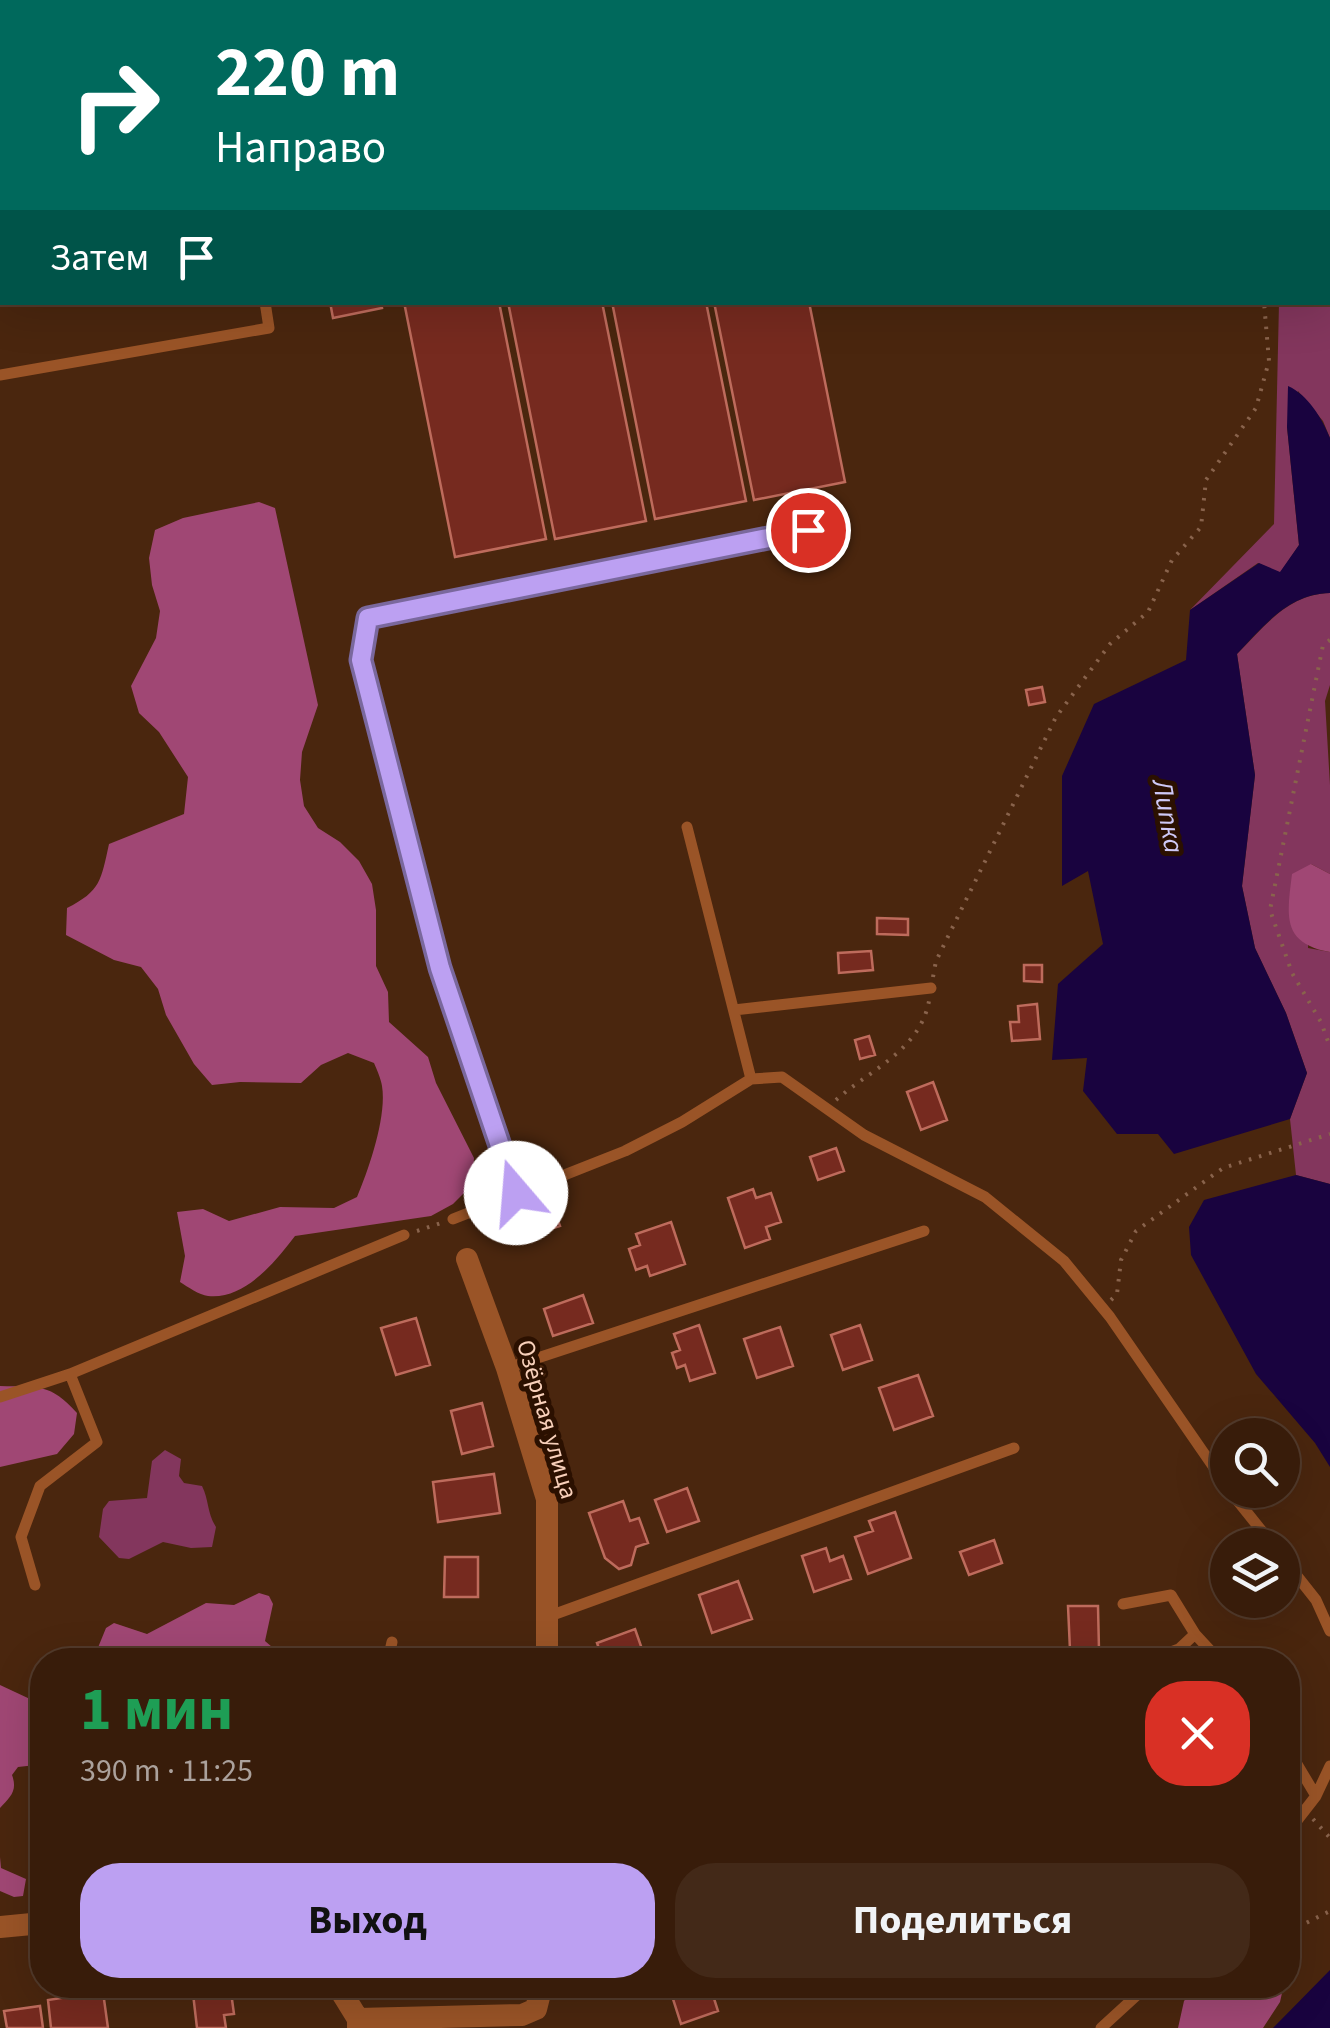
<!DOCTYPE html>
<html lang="ru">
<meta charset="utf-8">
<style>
:root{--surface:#381c0a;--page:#432918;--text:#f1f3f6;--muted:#aba19c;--line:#523a2b;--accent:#bca0f2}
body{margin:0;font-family:"Source Sans 3",sans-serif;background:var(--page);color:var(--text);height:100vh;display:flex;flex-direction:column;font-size:38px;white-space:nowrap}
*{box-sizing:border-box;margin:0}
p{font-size:32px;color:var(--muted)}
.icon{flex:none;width:55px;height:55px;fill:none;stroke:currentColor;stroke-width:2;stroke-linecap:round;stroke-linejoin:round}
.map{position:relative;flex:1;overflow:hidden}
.side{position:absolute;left:30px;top:1648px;width:1270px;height:350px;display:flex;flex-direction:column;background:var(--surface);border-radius:40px;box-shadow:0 10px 40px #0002,0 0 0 2px var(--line)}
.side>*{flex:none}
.guide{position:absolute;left:0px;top:0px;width:1330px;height:305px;box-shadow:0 10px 40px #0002,0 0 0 2px var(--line);background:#00695c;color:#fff;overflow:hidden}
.fabs{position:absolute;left:1210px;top:1418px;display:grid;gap:20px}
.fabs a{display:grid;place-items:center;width:90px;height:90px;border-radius:50%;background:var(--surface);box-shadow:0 10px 40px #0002,0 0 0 2px var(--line);font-size:50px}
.pin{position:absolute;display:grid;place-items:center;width:85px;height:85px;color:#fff;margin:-42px;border:5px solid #fff;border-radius:50%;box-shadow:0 2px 10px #0007}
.me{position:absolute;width:110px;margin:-55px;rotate:342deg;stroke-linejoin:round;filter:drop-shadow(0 0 8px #0008)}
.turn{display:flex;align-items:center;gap:35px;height:210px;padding:0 50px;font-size:45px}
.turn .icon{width:130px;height:130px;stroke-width:2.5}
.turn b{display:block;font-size:70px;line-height:85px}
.then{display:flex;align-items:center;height:95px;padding:0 50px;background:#0003;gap:20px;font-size:38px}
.round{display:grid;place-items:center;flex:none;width:105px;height:105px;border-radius:40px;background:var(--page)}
.headline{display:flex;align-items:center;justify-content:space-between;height:170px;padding:0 50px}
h1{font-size:60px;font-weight:700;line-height:75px;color:#1e9e55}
.button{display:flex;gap:20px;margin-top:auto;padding:20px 50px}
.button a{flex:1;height:115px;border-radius:40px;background:var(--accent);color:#111;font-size:40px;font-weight:700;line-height:115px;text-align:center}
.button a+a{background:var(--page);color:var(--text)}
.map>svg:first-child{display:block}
.green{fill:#83365d}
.forest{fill:#a04774}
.water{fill:#19033f}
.building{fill:#762a1f;stroke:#be6b5c;stroke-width:2.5}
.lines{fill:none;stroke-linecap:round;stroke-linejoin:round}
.path{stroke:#89634c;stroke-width:4;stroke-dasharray:2.5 8;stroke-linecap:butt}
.lane{stroke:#9a5427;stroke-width:11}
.street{stroke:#9a5427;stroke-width:22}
.route-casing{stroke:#7a689d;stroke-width:25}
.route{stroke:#bca0f2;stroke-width:18}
.labels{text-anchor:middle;stroke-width:10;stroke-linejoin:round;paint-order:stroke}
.street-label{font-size:25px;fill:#f8d0ba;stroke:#2b1000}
.water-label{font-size:28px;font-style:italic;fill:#cfc9f7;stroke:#2b1000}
</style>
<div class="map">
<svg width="1330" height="2028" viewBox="0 0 1330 2028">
<rect width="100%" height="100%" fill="#4a260e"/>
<path class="green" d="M1242,0H1330V438L1323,421L1298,391L1287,427L1299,545L1280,573L1258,563L1190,610L1274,524L1279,303L1328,302V2Z
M1330,593V685L1325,701L1330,785V874L1311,864L1308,948L1330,952V1184L1296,1175L1290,1119L1307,1073L1286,1013L1255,948L1242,886L1255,775L1237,654C1265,626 1288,594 1330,593Z
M165,1450L181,1459L179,1476L184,1483L202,1486C209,1500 207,1513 216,1527L212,1547L191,1548L163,1542L129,1559L119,1558L99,1537L103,1509L109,1501L147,1498L152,1461Z"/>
<path class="forest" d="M259,502L275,508L318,705L302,752L300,780L304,806L318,828L340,842L359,861L372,884L376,910V966L388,992L389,1022L428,1057L436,1083L474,1158L472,1185L453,1204L431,1216L295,1236C275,1262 245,1300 208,1296C199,1295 188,1287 180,1282L185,1256L177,1212L203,1209L229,1221L280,1207L334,1208L357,1197C369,1169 387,1116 382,1086C381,1079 377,1070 374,1063L348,1053L321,1065L301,1083L240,1082L212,1085L194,1064L166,1015L158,989L141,967L114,960L66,935L67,908C101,891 101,880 109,844L184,814L188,777L159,732L139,713L131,686L156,638L160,611L152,585L149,558L155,530L183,518Z
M1311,864L1330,874V952C1281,943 1287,915 1292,874Z
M0,1386C39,1387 50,1383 77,1413L74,1434L57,1454L0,1467Z
M259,1593L269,1596L273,1604L265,1641L272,1647L300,1655V1660H71L97,1650L106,1628L114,1623L147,1634L206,1603L234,1605Z
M0,1685L30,1699L42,1696V1771L36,1765L18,1767L12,1775C18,1791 10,1797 0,1808Z
M0,1857L1,1868L26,1879L23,1896L14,1897L0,1891Z
M1198,1985H1233L1239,1994C1256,1996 1266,1980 1282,1993L1280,2002L1263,2028H1178L1184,2001Z"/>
<path class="water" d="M1288,386C1308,395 1322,418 1330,438V593C1288,594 1264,626 1237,654L1255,775L1242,886L1255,948L1286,1013L1307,1073L1290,1119L1174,1154L1158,1134H1117L1083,1091L1087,1058L1052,1060L1058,984L1103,944L1088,871L1062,886V776L1094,704L1186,660L1190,610L1259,563L1280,572L1299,545L1287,427Z
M1296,1175L1330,1184V1467L1315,1443L1256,1374L1191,1255L1189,1227L1204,1200Z
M1330,1970V2028H1273Z"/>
<path class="building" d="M285,0H324V2H285Z
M330,302H381L382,308L333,318Z
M404,302H499L546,539L455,557Z
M508,302H602L646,521L555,539Z
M612,302H706L746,501L655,519Z
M714,302H809L845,482L754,500Z
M1042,687L1045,702L1029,705L1026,690Z
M877,918L908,919V935L877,934Z
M871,951L873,970L839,973L838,953Z
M1024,965H1042V982L1024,981Z
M1037,1004L1040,1039L1012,1041L1010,1022H1019L1018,1006Z
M869,1036L875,1055L860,1059L855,1040Z
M933,1082L947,1120L921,1130L907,1092Z
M836,1148L844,1171L818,1180L810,1157Z
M753,1189L756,1198L771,1193L781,1222L766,1227L770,1239L745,1248L728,1198Z
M552,1203L560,1226L517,1240L509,1218Z
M671,1222L685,1264L650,1276L647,1266L636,1270L629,1249L640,1245L636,1234Z
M583,1295L593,1323L553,1336L544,1309Z
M416,1318L430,1365L396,1375L381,1328Z
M699,1325L715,1373L690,1381L685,1365L677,1368L672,1353L680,1350L674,1334Z
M860,1325L872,1360L843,1370L831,1335Z
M780,1327L793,1366L757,1378L744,1339Z
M918,1375L933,1416L894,1430L879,1388Z
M482,1403L493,1446L462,1454L451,1411Z
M494,1474L500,1513L438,1522L433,1482Z
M687,1488L699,1521L667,1532L655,1500Z
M623,1501L630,1521L639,1518L648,1543L636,1547L631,1565L619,1569L605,1558L589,1513Z
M895,1512L911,1558L868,1574L855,1537L873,1531L869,1521Z
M994,1540L1002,1563L969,1575L960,1552Z
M826,1548L830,1561L843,1556L851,1579L814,1592L802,1556Z
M445,1557H478V1597H444Z
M738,1581L752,1619L712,1633L699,1595Z
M1068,1606H1098L1099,1650H1070Z
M635,1629L642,1649L632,1653L634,1660H603L597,1643Z
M192,1985H230L234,2014L224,2015L226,2028H197Z
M480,1985H511L512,1988L483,1995Z
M745,1985H771L772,1989L749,1997Z
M84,1986L85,1995L103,1992L108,2028H51L48,2000L68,1997L67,1988Z
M710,1986L718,2011L681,2024L673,1999Z
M40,2006L43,2028H7L4,2011Z"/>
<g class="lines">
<path class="path" d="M1260,0L1261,2
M1330,640L1323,645L1270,910L1292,973L1321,1022L1330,1047
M933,977L936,961L1056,717L1110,644L1148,612L1172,560L1201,527L1206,480L1256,408L1269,361L1264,302
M836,1100C871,1069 920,1050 929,1001
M417,1231L441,1223
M1111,1300L1117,1294L1121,1260L1136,1231L1223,1168L1330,1134
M1313,1819L1330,1838
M1288,1932L1330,1911"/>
<path class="lane" d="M0,375L269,328L265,302
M687,827L751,1079
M734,1010L931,988
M516,1193L440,968L361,660L368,618L808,530
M453,1219L625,1151L682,1122L751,1079L782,1077L864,1135L985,1197L1064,1261L1110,1317L1228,1488
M507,1368L924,1231
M0,1397L70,1374L404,1235
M1229,1490L1273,1545
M1282,1557L1316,1600L1330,1631
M35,1585L21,1537L40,1486L97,1442L70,1374
M1123,1604L1171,1595L1195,1634
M547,1617L1014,1448
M388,1660L392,1642
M1150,1660L1179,1649L1195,1634L1219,1660
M1288,1749L1316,1796
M1288,1832L1316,1796L1330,1766
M1101,2028L1148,1985"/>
<path class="street" d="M467,1259L507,1368L547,1499V1660
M0,1927L42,1923
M337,1985L358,2019V2028
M358,2019L522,2015L536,2009L542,1985"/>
</g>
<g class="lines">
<g class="route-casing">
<path id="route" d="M516,1193L440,968L361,660L368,618L808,530"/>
</g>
<use href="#route" class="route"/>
</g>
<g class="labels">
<g class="street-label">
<text transform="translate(548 1419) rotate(74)" y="9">Озёрная улица</text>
</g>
<g class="water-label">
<text transform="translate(1169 816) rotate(80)" y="10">Липка</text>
</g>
</g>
</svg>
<div class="fabs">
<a><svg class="icon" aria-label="search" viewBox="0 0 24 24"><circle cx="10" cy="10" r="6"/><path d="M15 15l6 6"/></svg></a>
<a><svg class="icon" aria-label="layers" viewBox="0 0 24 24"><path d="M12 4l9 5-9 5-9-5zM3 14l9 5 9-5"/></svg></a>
</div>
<div class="pin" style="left:808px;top:530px;background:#d93025"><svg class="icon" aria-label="arrive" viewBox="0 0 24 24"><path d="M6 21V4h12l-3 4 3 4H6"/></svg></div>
<svg class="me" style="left:516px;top:1193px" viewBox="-20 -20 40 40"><circle r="19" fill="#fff"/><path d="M0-13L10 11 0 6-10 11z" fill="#bca0f2"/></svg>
<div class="guide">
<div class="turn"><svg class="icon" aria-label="right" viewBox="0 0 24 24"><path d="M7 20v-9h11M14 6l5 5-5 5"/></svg><div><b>220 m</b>Направо</div></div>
<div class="then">Затем<svg class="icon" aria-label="arrive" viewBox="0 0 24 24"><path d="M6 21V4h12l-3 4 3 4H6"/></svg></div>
</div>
<section class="side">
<div class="headline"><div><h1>1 мин</h1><p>390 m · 11:25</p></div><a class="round" style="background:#d93025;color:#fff"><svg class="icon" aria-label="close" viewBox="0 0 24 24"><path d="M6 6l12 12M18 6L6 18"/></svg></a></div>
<div class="button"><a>Выход</a><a>Поделиться</a></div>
</section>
</div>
